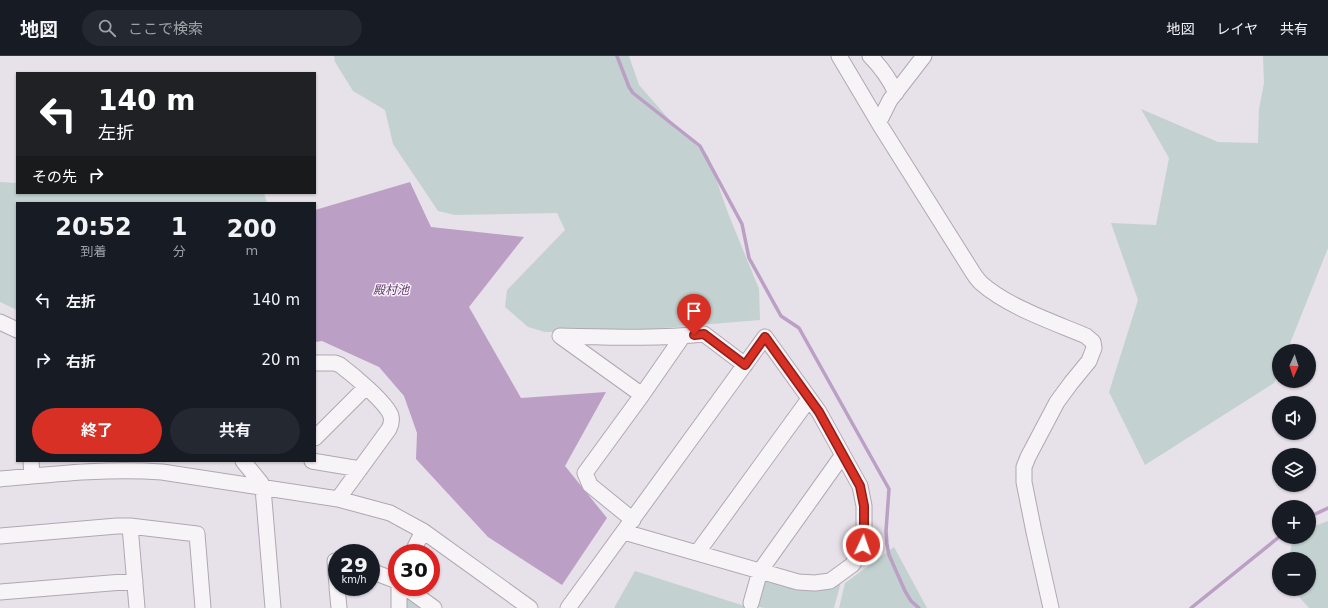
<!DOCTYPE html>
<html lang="ja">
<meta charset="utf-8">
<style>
:root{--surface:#171b24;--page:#242831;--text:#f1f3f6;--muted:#9ea1a6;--line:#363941;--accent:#d93025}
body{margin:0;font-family:"DejaVu Sans","Noto Sans JP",sans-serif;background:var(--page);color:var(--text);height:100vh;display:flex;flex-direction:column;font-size:15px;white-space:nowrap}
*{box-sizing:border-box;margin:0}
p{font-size:13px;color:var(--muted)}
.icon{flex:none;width:22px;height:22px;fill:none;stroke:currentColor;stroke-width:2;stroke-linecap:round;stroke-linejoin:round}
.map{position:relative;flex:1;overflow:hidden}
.panel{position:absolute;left:16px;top:146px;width:300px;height:260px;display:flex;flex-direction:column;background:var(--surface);border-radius:0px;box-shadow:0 1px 3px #0004}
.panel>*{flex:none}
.hud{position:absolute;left:16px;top:16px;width:300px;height:122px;border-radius:0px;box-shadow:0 1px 3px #0004;background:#202124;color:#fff;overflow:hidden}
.needle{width:26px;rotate:183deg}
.buttons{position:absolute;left:1272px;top:288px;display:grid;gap:8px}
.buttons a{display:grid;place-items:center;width:44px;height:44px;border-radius:50%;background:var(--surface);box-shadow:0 1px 3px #0004;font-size:20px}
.speed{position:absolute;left:328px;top:488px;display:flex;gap:8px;font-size:20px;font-weight:700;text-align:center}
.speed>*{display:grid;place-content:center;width:52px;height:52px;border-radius:50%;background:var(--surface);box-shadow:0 1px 3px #0004;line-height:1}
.speed small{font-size:10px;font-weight:400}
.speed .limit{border:6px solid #d22;background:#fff;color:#111}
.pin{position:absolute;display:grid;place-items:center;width:34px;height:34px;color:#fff;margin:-41px -17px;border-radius:50% 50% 50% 0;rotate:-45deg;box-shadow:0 0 4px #0007}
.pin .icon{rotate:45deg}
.me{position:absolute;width:44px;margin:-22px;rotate:3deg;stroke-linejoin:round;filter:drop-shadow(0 0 3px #0008)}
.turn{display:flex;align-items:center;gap:14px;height:84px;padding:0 16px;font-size:18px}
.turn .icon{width:52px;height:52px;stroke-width:2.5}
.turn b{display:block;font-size:28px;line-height:34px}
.then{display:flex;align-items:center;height:38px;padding:0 16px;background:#0003;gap:8px;font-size:15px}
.eta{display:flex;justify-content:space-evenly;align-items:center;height:68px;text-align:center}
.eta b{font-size:24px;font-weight:700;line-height:28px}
.button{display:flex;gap:8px;margin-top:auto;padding:8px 16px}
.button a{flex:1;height:46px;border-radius:24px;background:var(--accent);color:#fff;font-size:16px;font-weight:700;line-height:46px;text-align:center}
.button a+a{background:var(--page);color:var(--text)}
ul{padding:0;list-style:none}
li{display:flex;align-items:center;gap:12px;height:60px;padding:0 16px}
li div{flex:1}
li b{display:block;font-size:15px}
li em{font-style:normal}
header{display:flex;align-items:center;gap:24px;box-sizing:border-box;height:56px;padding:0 20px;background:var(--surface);border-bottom:1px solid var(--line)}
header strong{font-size:19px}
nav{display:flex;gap:22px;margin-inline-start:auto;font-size:14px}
.search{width:280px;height:36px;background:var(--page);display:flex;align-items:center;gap:10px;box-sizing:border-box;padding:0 14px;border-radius:22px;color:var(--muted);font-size:15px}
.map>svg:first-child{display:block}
.green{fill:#c3d2d1}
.water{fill:#bb9fc5}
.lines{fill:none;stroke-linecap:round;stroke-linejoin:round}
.stream{stroke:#bb9fc5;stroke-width:3.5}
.minor-casing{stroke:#b0a7b3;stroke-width:17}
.minor{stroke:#f7f4f7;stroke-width:15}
.route-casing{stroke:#8d1f18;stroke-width:10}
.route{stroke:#d93025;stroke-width:7}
.labels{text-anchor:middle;stroke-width:3;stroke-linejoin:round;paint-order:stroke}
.water-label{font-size:12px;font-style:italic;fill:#62386f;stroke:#f5f1f6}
</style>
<header>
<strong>地図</strong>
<div class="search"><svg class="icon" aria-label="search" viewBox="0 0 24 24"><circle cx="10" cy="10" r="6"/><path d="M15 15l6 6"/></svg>ここで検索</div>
<nav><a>地図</a><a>レイヤ</a><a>共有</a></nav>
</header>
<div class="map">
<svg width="1328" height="552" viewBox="0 0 1328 552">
<rect width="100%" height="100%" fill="#e7e1e9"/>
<path class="green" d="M334,0H629L639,29L675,70L708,100L728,157L759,233L760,264L627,275L545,276L528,271L505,251L507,234L565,174L557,157L455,159L438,155L393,88L385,54L353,35L335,6Z
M1263,0H1328V192L1287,295H1279V315L1274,327L1145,409L1109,336L1138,244L1111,167L1156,169L1169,102L1141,53L1218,86L1258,87L1259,53L1264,27Z
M0,126L17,127V137H264L267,147H17V254L0,246Z
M1328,465V552H1309L1292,533H1309V503H1289L1293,481H1309V472Z
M894,491L927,552H839L845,527Z
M635,515L751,552H614Z
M762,524L841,526L834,552H764L754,550Z
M406,538L425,552H404Z"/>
<path class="water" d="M410,126L431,171L524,181L469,251L521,342L606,336L565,410L607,462L562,529L488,481L416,403L417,377L404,340L379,311L322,285L315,286V154Z"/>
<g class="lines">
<path class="stream" d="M617,0L629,31L633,37L700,90L742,168L749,202L781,260L799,272L889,433L886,475L887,488L889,499L905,535L911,545L919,552
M1309,461L1328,452
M1191,552L1279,481"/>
<g class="minor-casing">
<path id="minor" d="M839,0L880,69L970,212C973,217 977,223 981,227C1008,251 1053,266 1086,280L1093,286L1094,292L1089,305L1071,327L1057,346L1028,401L1024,411V426L1034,476L1051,552
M870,0C882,12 889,22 896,37
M877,64L881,62L890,44L924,0
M0,266L17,274
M315,307H335L340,309C352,318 387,347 391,360C392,364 391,369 389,373L338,443
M642,339L683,280
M315,382L366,331
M31,405L32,420
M243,405L261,427L263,432L273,552
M312,405L360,413
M0,423C54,418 108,412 162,416L338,443L390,457L423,475L530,552
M633,464L590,429L585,417L642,339L560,280C608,281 656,283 704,278L745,309
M130,470L137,552
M0,480L117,470H130L197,478L203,552
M412,497L423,475
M697,497L809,343
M337,505H335L337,529
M371,515L397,525
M337,531L339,552
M399,531V552
M405,531L434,552
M0,536L135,525
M751,547L760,515L842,400
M568,552L765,281L819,356L860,430L864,450V483L863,489L860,497L852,509L830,525L815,527L798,526L624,476"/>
</g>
<use href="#minor" class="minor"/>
</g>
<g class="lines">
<g class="route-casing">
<path id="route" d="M694,279L704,278L745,309L765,281L819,356L860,430L864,450V484L863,489"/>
</g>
<use href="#route" class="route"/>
</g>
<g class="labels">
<g class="water-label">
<text x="391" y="238">殿村池</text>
</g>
</g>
</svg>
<div class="buttons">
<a><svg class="needle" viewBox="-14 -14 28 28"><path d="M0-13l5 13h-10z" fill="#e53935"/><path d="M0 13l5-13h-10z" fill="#9ea1a6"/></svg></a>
<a><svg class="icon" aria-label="sound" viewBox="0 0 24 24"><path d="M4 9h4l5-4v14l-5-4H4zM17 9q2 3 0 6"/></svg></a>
<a><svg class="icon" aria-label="layers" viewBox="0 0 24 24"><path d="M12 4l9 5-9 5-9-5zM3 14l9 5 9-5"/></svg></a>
<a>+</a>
<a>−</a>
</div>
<div class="speed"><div>29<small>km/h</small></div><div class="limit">30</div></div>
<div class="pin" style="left:694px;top:279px;background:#d93025"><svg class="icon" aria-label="arrive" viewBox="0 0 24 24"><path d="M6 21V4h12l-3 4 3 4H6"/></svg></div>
<svg class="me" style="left:863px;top:489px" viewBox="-20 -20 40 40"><circle r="17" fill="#d93025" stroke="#fff" stroke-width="3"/><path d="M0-11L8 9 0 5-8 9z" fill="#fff"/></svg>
<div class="hud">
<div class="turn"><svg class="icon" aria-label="left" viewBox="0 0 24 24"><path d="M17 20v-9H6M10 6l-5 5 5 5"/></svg><div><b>140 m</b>左折</div></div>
<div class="then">その先<svg class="icon" aria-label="right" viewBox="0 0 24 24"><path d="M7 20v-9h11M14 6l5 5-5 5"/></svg></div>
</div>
<section class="panel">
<div class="eta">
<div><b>20:52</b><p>到着</p></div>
<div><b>1</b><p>分</p></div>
<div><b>200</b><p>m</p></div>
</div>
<ul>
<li><svg class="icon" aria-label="left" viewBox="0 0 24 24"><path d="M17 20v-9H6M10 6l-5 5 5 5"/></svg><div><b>左折</b></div><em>140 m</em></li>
<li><svg class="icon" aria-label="right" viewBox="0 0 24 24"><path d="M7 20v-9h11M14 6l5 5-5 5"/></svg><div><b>右折</b></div><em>20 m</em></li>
</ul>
<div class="button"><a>終了</a><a>共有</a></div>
</section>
</div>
